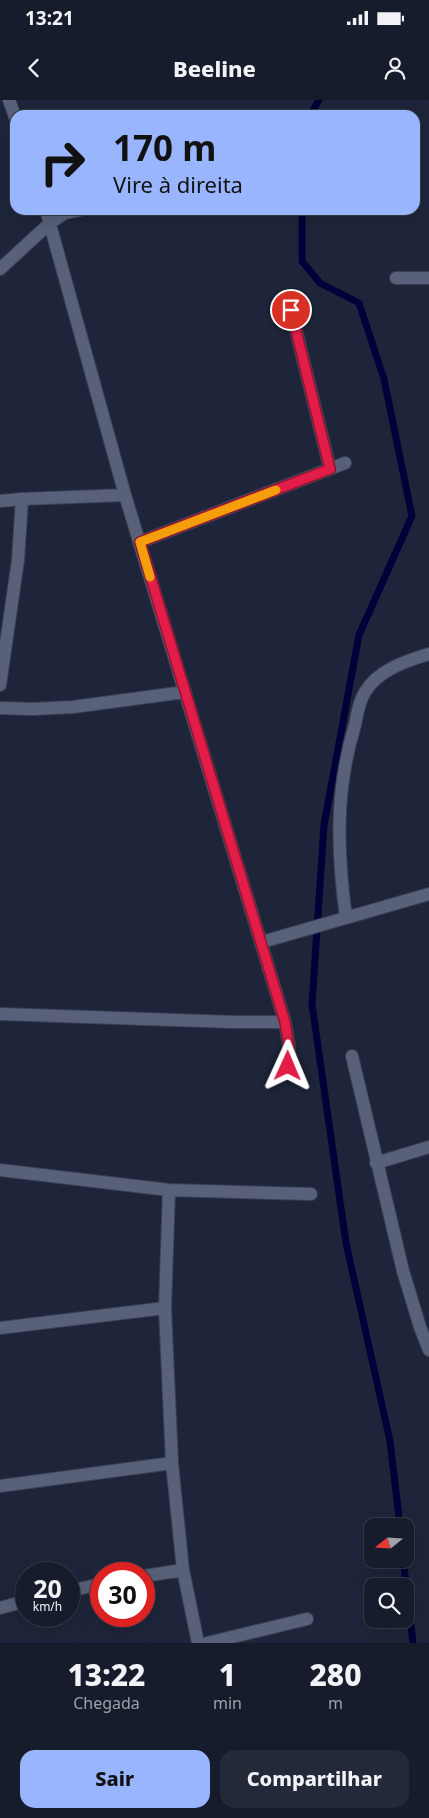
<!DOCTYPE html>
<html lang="pt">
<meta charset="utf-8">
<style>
:root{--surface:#161c2c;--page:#232938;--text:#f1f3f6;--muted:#9ea1a9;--line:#353a48;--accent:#99b5fd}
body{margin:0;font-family:"Noto Sans",sans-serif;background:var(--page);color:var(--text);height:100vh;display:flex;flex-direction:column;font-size:19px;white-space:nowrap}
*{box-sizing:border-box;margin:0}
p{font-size:16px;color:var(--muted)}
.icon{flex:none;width:28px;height:28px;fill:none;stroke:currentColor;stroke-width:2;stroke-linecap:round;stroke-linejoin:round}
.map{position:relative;height:1543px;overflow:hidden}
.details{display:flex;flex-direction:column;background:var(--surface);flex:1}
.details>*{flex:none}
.hud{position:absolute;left:10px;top:10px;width:410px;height:105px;border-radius:15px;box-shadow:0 5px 20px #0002,0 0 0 1px var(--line);background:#99b5fd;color:#111;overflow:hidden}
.needle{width:32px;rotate:252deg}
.tools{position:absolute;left:364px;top:1418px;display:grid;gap:10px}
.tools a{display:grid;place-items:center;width:50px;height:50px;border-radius:10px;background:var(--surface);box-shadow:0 5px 20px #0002,0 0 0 1px var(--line);font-size:25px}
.speed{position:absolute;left:15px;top:1462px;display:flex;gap:10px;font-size:25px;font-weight:700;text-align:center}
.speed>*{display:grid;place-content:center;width:65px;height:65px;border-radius:50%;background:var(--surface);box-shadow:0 5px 20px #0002,0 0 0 1px var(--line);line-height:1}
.speed small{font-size:12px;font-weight:400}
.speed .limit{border:8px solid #d22;background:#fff;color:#111}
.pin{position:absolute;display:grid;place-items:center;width:42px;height:42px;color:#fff;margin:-21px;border:2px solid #fff;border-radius:50%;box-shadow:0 1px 5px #0007}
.me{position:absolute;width:55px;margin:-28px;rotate:1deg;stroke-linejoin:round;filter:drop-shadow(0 0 4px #0008)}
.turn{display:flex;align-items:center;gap:18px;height:105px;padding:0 20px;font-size:22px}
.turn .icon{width:65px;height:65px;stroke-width:2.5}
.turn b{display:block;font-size:35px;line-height:42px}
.eta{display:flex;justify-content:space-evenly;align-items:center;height:85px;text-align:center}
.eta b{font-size:30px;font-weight:800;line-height:35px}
.action{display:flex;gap:10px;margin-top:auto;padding:10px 20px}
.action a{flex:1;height:58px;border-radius:15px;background:var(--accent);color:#111;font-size:20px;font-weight:800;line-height:58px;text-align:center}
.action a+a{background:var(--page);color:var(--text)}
.status{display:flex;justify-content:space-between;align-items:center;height:35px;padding:0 25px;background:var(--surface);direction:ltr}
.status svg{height:14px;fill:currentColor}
header{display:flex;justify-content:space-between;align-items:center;height:65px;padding:0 20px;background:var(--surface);font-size:22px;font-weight:800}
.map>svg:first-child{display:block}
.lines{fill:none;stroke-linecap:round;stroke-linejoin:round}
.stream{stroke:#020038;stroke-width:7}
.street-casing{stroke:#3b4152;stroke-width:14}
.street{stroke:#586179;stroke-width:12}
.route-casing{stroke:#92132f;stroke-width:12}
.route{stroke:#e11d48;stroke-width:9}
.slow{stroke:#f59e0b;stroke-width:9}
</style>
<div class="status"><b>13:21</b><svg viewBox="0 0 49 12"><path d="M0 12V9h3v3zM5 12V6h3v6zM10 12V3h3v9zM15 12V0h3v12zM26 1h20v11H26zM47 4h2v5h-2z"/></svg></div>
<header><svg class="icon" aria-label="back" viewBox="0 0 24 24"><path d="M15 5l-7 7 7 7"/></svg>Beeline<svg class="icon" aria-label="person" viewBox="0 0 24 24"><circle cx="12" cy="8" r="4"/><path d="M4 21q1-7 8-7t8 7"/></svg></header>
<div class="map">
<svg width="429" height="1543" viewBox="0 0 429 1543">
<rect width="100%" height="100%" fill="#1e253a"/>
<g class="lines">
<path class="stream" d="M310,15L319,0
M302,110V161L320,183L359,203L384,279L412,416L359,535L324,725L312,904L346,1143L390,1341L400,1426
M403,1459L413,1543"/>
<g class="street-casing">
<path id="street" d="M9,0L15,17
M46,110L125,395L285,922L289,946L288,966
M0,169L50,123L65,113L80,110
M396,178H429
M291,210L330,369
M0,401L22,399L125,395
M140,442L345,363
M0,585L18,460L22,399
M0,608L32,609L73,607L185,592
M346,818C337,751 335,690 355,625C357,615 359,601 365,592C378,570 406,561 429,554
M262,842L429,794
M0,914L233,922H285
M352,956L403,1171L420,1227L429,1250
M376,1063L429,1047
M0,1070L169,1090L311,1094
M169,1090L165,1208L172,1363L183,1470L198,1543
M0,1228L165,1208
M0,1386L172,1363
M144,1476L183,1470
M69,1491L101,1484
M0,1508L26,1501
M207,1543L307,1519"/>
</g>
<use href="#street" class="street"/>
</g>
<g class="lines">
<g class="route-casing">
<path id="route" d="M288,966L289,946L285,922L140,442L330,369L291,210"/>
</g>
<use href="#route" class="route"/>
<path class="slow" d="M150,477L140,442L276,390"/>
</g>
</svg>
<div class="tools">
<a><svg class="needle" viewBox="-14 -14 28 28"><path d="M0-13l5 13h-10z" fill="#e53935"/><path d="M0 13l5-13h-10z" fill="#9ea1a9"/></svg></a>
<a><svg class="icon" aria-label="search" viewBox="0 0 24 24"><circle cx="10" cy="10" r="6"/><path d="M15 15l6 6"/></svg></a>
</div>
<div class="speed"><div>20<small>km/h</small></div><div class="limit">30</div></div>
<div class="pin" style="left:291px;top:210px;background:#d93025"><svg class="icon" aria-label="arrive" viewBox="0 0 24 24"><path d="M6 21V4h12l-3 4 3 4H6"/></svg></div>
<svg class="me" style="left:288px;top:966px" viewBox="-20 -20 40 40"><path d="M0-17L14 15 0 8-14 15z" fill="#e11d48" stroke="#fff" stroke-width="4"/></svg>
<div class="hud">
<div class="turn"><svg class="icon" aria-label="right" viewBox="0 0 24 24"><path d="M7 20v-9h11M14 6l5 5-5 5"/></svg><div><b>170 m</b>Vire à direita</div></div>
</div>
</div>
<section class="details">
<div class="eta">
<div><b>13:22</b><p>Chegada</p></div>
<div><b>1</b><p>min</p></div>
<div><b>280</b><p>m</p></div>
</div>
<div class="action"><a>Sair</a><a>Compartilhar</a></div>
</section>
